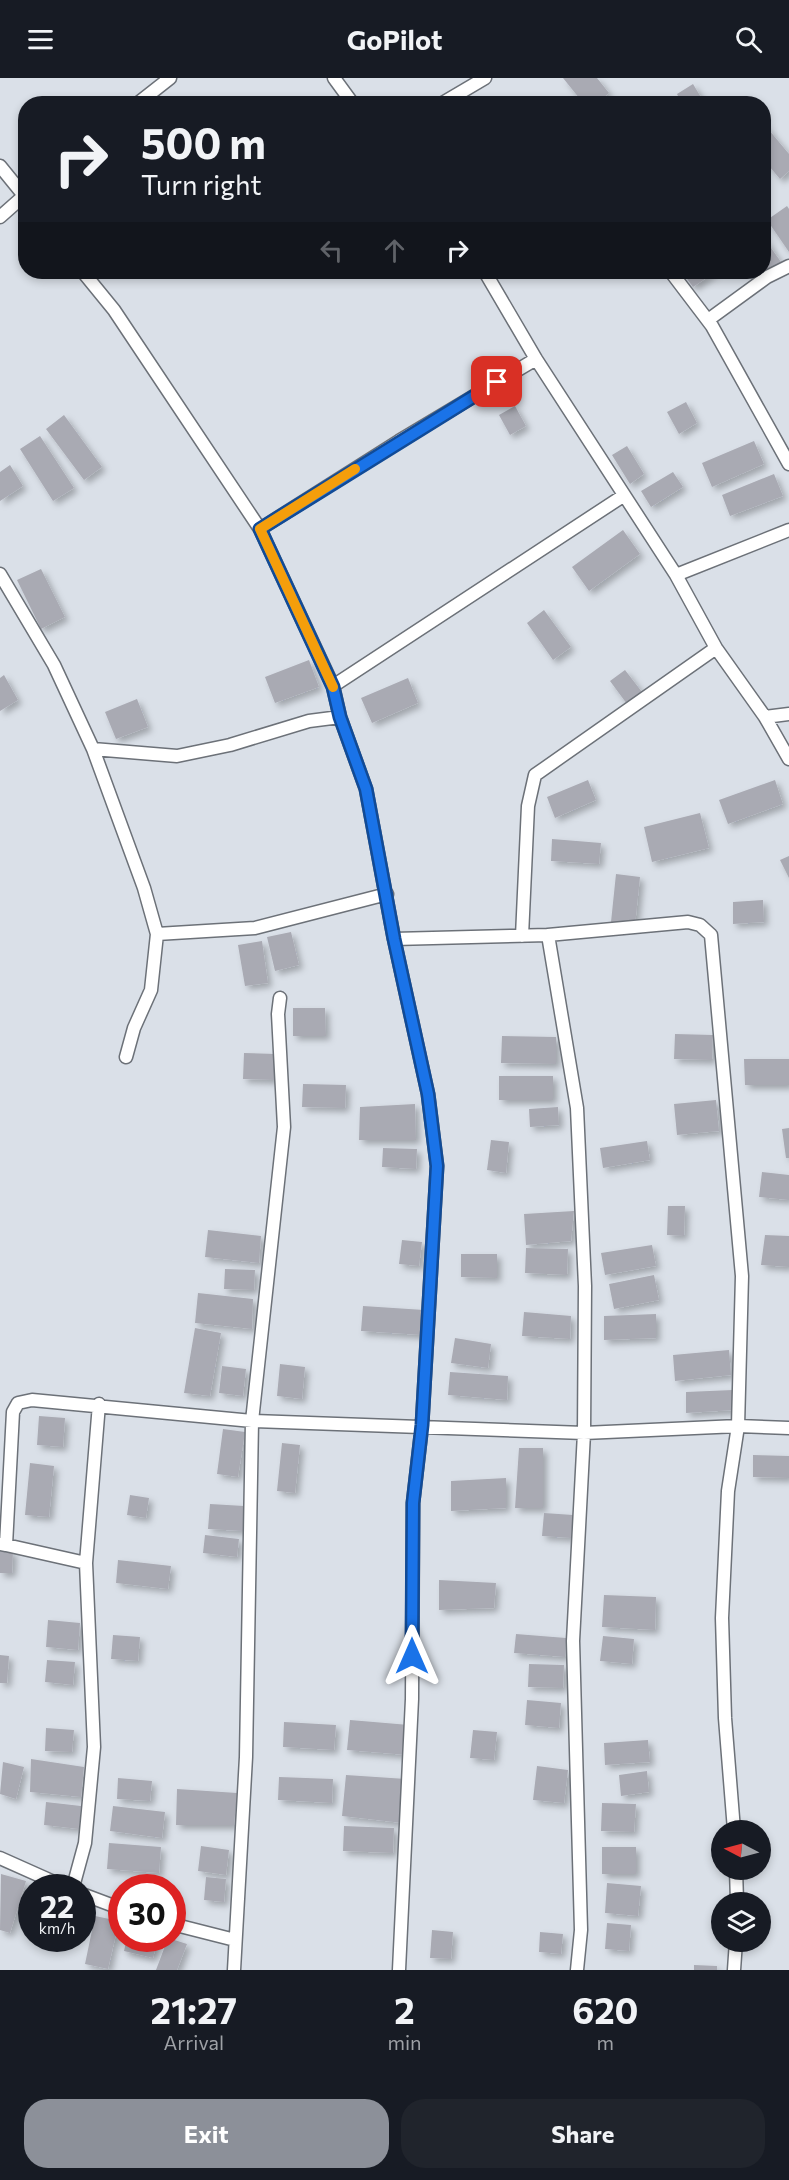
<!DOCTYPE html>
<style>
:root{--surface:#171b24;--page:#20242c;--text:#f1f3f6;--muted:#9ea1a6;--accent:#8c9099}
body{margin:0;font-family:Commissioner,sans-serif;background:var(--page);color:var(--text);height:100vh;display:flex;flex-direction:column;font-size:22px;white-space:nowrap}
*{box-sizing:border-box;margin:0}
p{font-size:20px;color:var(--muted)}
.icon{flex:none;width:33px;height:33px;fill:none;stroke:currentColor;stroke-width:2;stroke-linecap:round;stroke-linejoin:round}
.map{position:relative;height:1892px;overflow:hidden}
.drawer{display:flex;flex-direction:column;background:var(--surface);flex:1}
.drawer>*{flex:none}
.banner{position:absolute;left:18px;top:18px;width:753px;height:183px;border-radius:24px;box-shadow:0 3px 9px #0003;background:#171b24;color:var(--text);overflow:hidden}
.needle{width:39px;rotate:276deg}
.controls{position:absolute;left:711px;top:1742px;display:grid;gap:12px}
.controls a{display:grid;place-items:center;width:60px;height:60px;border-radius:50%;background:var(--surface);box-shadow:0 3px 9px #0003;font-size:30px}
.speed{position:absolute;left:18px;top:1796px;display:flex;gap:12px;font-size:30px;font-weight:700;text-align:center}
.speed>*{display:grid;place-content:center;width:78px;height:78px;border-radius:50%;background:var(--surface);box-shadow:0 3px 9px #0003;line-height:1}
.speed small{font-size:15px;font-weight:400}
.speed .limit{border:9px solid #d22;background:#fff;color:#111}
.pin{position:absolute;display:grid;place-items:center;width:51px;height:51px;color:#fff;margin:-26px;border-radius:12px;box-shadow:0 3px 9px #0006}
.me{position:absolute;width:66px;margin:-33px;rotate:0deg;stroke-linejoin:round;filter:drop-shadow(0 0 4px #0008)}
.turn{display:flex;align-items:center;gap:21px;height:126px;padding:0 24px;font-size:27px}
.turn .icon{width:78px;height:78px;stroke-width:2.5}
.turn b{display:block;font-size:42px;line-height:51px}
.lanes{display:flex;align-items:center;height:57px;padding:0 24px;background:#0003;justify-content:center;gap:30px;direction:ltr}
.lanes .off{opacity:.35}
.eta{display:flex;justify-content:space-evenly;align-items:center;height:102px;text-align:center}
.eta b{font-size:36px;font-weight:700;line-height:42px}
.button{display:flex;gap:12px;margin-top:auto;padding:12px 24px}
.button a{flex:1;height:69px;border-radius:24px;background:var(--accent);color:#fff;font-size:24px;font-weight:700;line-height:69px;text-align:center}
.button a+a{background:var(--page);color:var(--text)}
header{display:flex;justify-content:space-between;align-items:center;height:78px;padding:0 24px;background:var(--surface);font-size:27px;font-weight:700}
.map>svg:first-child{display:block}
.building{fill:#a9aab3;filter:url(#shadow)}
.lines{fill:none;stroke-linecap:round;stroke-linejoin:round}
.minor-casing{stroke:#6c7178;stroke-width:15}
.minor{stroke:#fff;stroke-width:12}
.route-casing{stroke:#114b97;stroke-width:15}
.route{stroke:#1a73e8;stroke-width:10}
.slow{stroke:#f59e0b;stroke-width:10}
</style>
<header><svg class="icon" aria-label="menu" viewBox="0 0 24 24"><path d="M4 6h16M4 12h16M4 18h16"/></svg>GoPilot<svg class="icon" aria-label="search" viewBox="0 0 24 24"><circle cx="10" cy="10" r="6"/><path d="M15 15l6 6"/></svg></header>
<div class="map">
<svg width="789" height="1892" viewBox="0 0 789 1892">
<defs>
<filter id="shadow"><feDropShadow dx="4" dy="4" stdDeviation="3" flood-color="#0004"/></filter>
</defs>
<rect width="100%" height="100%" fill="#dae0e8"/>
<path class="building" d="M563,0H597L609,15L596,26H584Z
M693,6L705,26H682L677,16Z
M764,46L789,76V93L780,101L764,82Z
M787,128L789,131V174L767,142Z
M764,160L781,184L763,196L761,194H764Z
M682,194H715L693,209Z
M686,324L697,345L679,356L667,334Z
M515,328L526,348L510,357L499,337Z
M64,337L102,389L84,402L46,351Z
M40,358L74,410L53,423L20,371Z
M754,363L764,386L712,409L702,385Z
M627,368L644,396L630,406L612,377Z
M10,387L23,408L0,423V394Z
M673,394L683,409L651,429L641,413Z
M774,396L783,418L730,438L722,417Z
M623,452L640,476L589,513L572,489Z
M41,491L65,539L41,551L17,502Z
M544,532L571,569L553,582L527,545Z
M309,582L319,609L275,625L265,599Z
M625,592L642,614L627,626L610,603Z
M4,597L18,622L0,633V600Z
M408,600L418,625L372,645L361,620Z
M137,621L148,649L116,661L105,634Z
M588,702L596,722L555,740L547,719Z
M775,702L783,726L728,746L719,722Z
M700,735L709,770L652,784L644,749Z
M552,761L601,765L599,786L551,783Z
M789,778V800L780,782Z
M616,796L640,799L635,847L611,844Z
M763,822L764,844L733,846V824Z
M291,854L299,887L275,893L267,859Z
M262,863L268,905L245,908L238,867Z
M293,930H325L326,958H293Z
M675,956L713,957L712,982L674,981Z
M502,958L556,959V986L501,985Z
M244,975L276,976L275,1002L243,1001Z
M744,981H789V1007H745Z
M499,998H553V1022H499Z
M303,1006L346,1007L345,1030L302,1029Z
M716,1022L719,1053L677,1057L674,1026Z
M415,1026L416,1062H359L360,1029Z
M558,1029L559,1047L530,1049L529,1031Z
M789,1050V1080H786L782,1051Z
M491,1062L509,1064L506,1095L487,1092Z
M647,1063L650,1082L603,1090L600,1070Z
M383,1070L417,1071L416,1091L382,1089Z
M762,1094L789,1097V1122L759,1119Z
M668,1128H685L684,1158L667,1157Z
M574,1133L571,1163L526,1167L524,1136Z
M208,1152L261,1158L259,1185L205,1179Z
M765,1157L789,1158V1189L761,1187Z
M402,1162L422,1164L419,1188L399,1186Z
M652,1167L656,1188L605,1197L601,1175Z
M526,1170L568,1171L567,1197L525,1195Z
M461,1176H497V1200L461,1199Z
M225,1191L255,1192L254,1212L224,1211Z
M654,1197L659,1222L614,1231L609,1206Z
M198,1215L253,1221L252,1251L195,1245Z
M363,1228L424,1232L422,1257L361,1253Z
M524,1234L571,1238L570,1261L522,1258Z
M656,1236V1260L604,1262V1238Z
M195,1250L221,1255L210,1318L184,1315Z
M455,1260L491,1266L488,1290L451,1285Z
M729,1272L731,1297L675,1303L673,1277Z
M280,1286L305,1289L302,1321L277,1318Z
M222,1288L246,1291L243,1318L219,1315Z
M450,1294L508,1298L507,1322L448,1317Z
M733,1312L734,1332L686,1335V1314Z
M39,1338L65,1340L63,1369L37,1367Z
M223,1351L245,1354L238,1399L217,1396Z
M282,1365L300,1367L295,1415L277,1413Z
M519,1370H543V1430H515Z
M753,1377L789,1378V1400L753,1399Z
M30,1385L54,1388L49,1439L25,1437Z
M506,1400V1430L451,1433V1403Z
M130,1417L149,1420L146,1440L127,1437Z
M210,1426L244,1428L243,1453L208,1451Z
M544,1435L573,1437L571,1460L542,1458Z
M205,1457L239,1461L237,1479L203,1475Z
M0,1472L13,1473L12,1495H0Z
M118,1482L171,1488L168,1511L116,1505Z
M439,1502L496,1505L494,1530L439,1532Z
M604,1517L656,1519L655,1552L602,1549Z
M48,1542L80,1545L78,1572L46,1569Z
M516,1556L566,1560L565,1579L514,1575Z
M113,1557L140,1559L138,1583L111,1581Z
M603,1558L634,1561L632,1586L600,1583Z
M0,1577L9,1578L7,1605H0Z
M47,1582L75,1584L73,1607L45,1604Z
M529,1586L564,1587L563,1610L528,1609Z
M527,1622L561,1625L559,1650L525,1647Z
M350,1642L409,1647L407,1677L347,1672Z
M284,1644L336,1647L334,1672L283,1669Z
M46,1650L74,1652L72,1674L45,1673Z
M473,1652L497,1654L494,1682L470,1680Z
M648,1662L650,1684L605,1687L604,1665Z
M31,1681L84,1689L81,1719L30,1714Z
M3,1684L24,1689L16,1721L0,1716Z
M537,1688L568,1692L564,1725L533,1722Z
M647,1693L649,1714L621,1718L619,1697Z
M346,1697L406,1701L402,1745L342,1738Z
M279,1699L333,1701L332,1725L278,1722Z
M118,1700L152,1703L150,1723L117,1721Z
M177,1711L237,1715L234,1747H176Z
M46,1724L81,1728L79,1751L44,1747Z
M602,1725L636,1726L634,1754L601,1753Z
M113,1728L165,1734L162,1760L110,1753Z
M344,1748L394,1750L393,1775L343,1773Z
M109,1765L161,1769L159,1795L107,1791Z
M201,1768L229,1772L226,1797L198,1793Z
M602,1769H636V1796H602Z
M1,1796L26,1803L10,1855L0,1852Z
M206,1799L226,1801L224,1824L204,1822Z
M607,1805L641,1808L638,1838L605,1835Z
M95,1838L119,1843L108,1891L85,1886Z
M607,1845L631,1847L629,1873L605,1871Z
M432,1852L453,1854L451,1881L430,1880Z
M540,1854L563,1856L561,1876L539,1874Z
M127,1860H158L153,1880L124,1873Z
M168,1860L187,1866L177,1892H156Z
M694,1887L717,1888V1892H694Z"/>
<g class="lines">
<g class="minor-casing">
<path id="minor" d="M334,0L353,26
M137,26L170,0
M441,26L485,0
M0,88L26,120
M0,139L26,116
M83,194L114,232L260,451L333,608L340,639L366,711L394,861L428,1016L437,1088L422,1347L413,1425L412,1621L399,1892
M485,194L536,281L676,497L716,570L765,639L789,681
M671,194L712,248L789,386
M708,242L767,199L789,188
M260,451L399,363L536,281
M0,496L54,587L93,671L144,810L157,856L255,850L387,816
M676,497L789,452
M333,608L623,418
M765,639L789,636
M93,671L177,678L230,667L309,643L340,639
M548,857L577,1030L585,1208L584,1355L573,1563L581,1852L577,1892
M522,858L528,728L535,697L716,570
M394,861L548,857L688,844L700,847L711,857L742,1198L738,1348L728,1413L722,1540L725,1640L734,1752
M126,979L134,950L151,912L157,856
M0,1466L6,1467L13,1334L18,1325L32,1322L252,1343L584,1355L738,1348L789,1350
M6,1467L86,1485
M0,1780L65,1809
M736,1791L737,1824
M73,1809L85,1765L94,1669L86,1485L99,1326
M82,1816L122,1831
M172,1846L235,1862
M234,1892L246,1679L252,1343L284,1049L278,936L280,920
M734,1892L736,1863"/>
</g>
<use href="#minor" class="minor"/>
</g>
<g class="lines">
<g class="route-casing">
<path id="route" d="M412,1578L413,1425L422,1347L437,1088L428,1016L394,861L366,711L340,639L333,609L260,451L497,304"/>
</g>
<use href="#route" class="route"/>
<path class="slow" d="M333,609L260,451L355,391"/>
</g>
</svg>
<div class="controls">
<a><svg class="needle" viewBox="-14 -14 28 28"><path d="M0-13l5 13h-10z" fill="#e53935"/><path d="M0 13l5-13h-10z" fill="#9ea1a6"/></svg></a>
<a><svg class="icon" aria-label="layers" viewBox="0 0 24 24"><path d="M12 4l9 5-9 5-9-5zM3 14l9 5 9-5"/></svg></a>
</div>
<div class="speed"><div>22<small>km/h</small></div><div class="limit">30</div></div>
<div class="pin" style="left:497px;top:304px;background:#d93025"><svg class="icon" aria-label="arrive" viewBox="0 0 24 24"><path d="M6 21V4h12l-3 4 3 4H6"/></svg></div>
<svg class="me" style="left:412px;top:1578px" viewBox="-20 -20 40 40"><path d="M0-17L14 15 0 8-14 15z" fill="#1a73e8" stroke="#fff" stroke-width="4"/></svg>
<div class="banner">
<div class="turn"><svg class="icon" aria-label="right" viewBox="0 0 24 24"><path d="M7 20v-9h11M14 6l5 5-5 5"/></svg><div><b>500 m</b>Turn right</div></div>
<div class="lanes"><svg class="icon off" aria-label="left" viewBox="0 0 24 24"><path d="M17 20v-9H6M10 6l-5 5 5 5"/></svg><svg class="icon off" aria-label="ahead" viewBox="0 0 24 24"><path d="M12 20V5M6 11l6-6 6 6"/></svg><svg class="icon" aria-label="right" viewBox="0 0 24 24"><path d="M7 20v-9h11M14 6l5 5-5 5"/></svg></div>
</div>
</div>
<section class="drawer">
<div class="eta">
<div><b>21:27</b><p>Arrival</p></div>
<div><b>2</b><p>min</p></div>
<div><b>620</b><p>m</p></div>
</div>
<div class="button"><a>Exit</a><a>Share</a></div>
</section>
